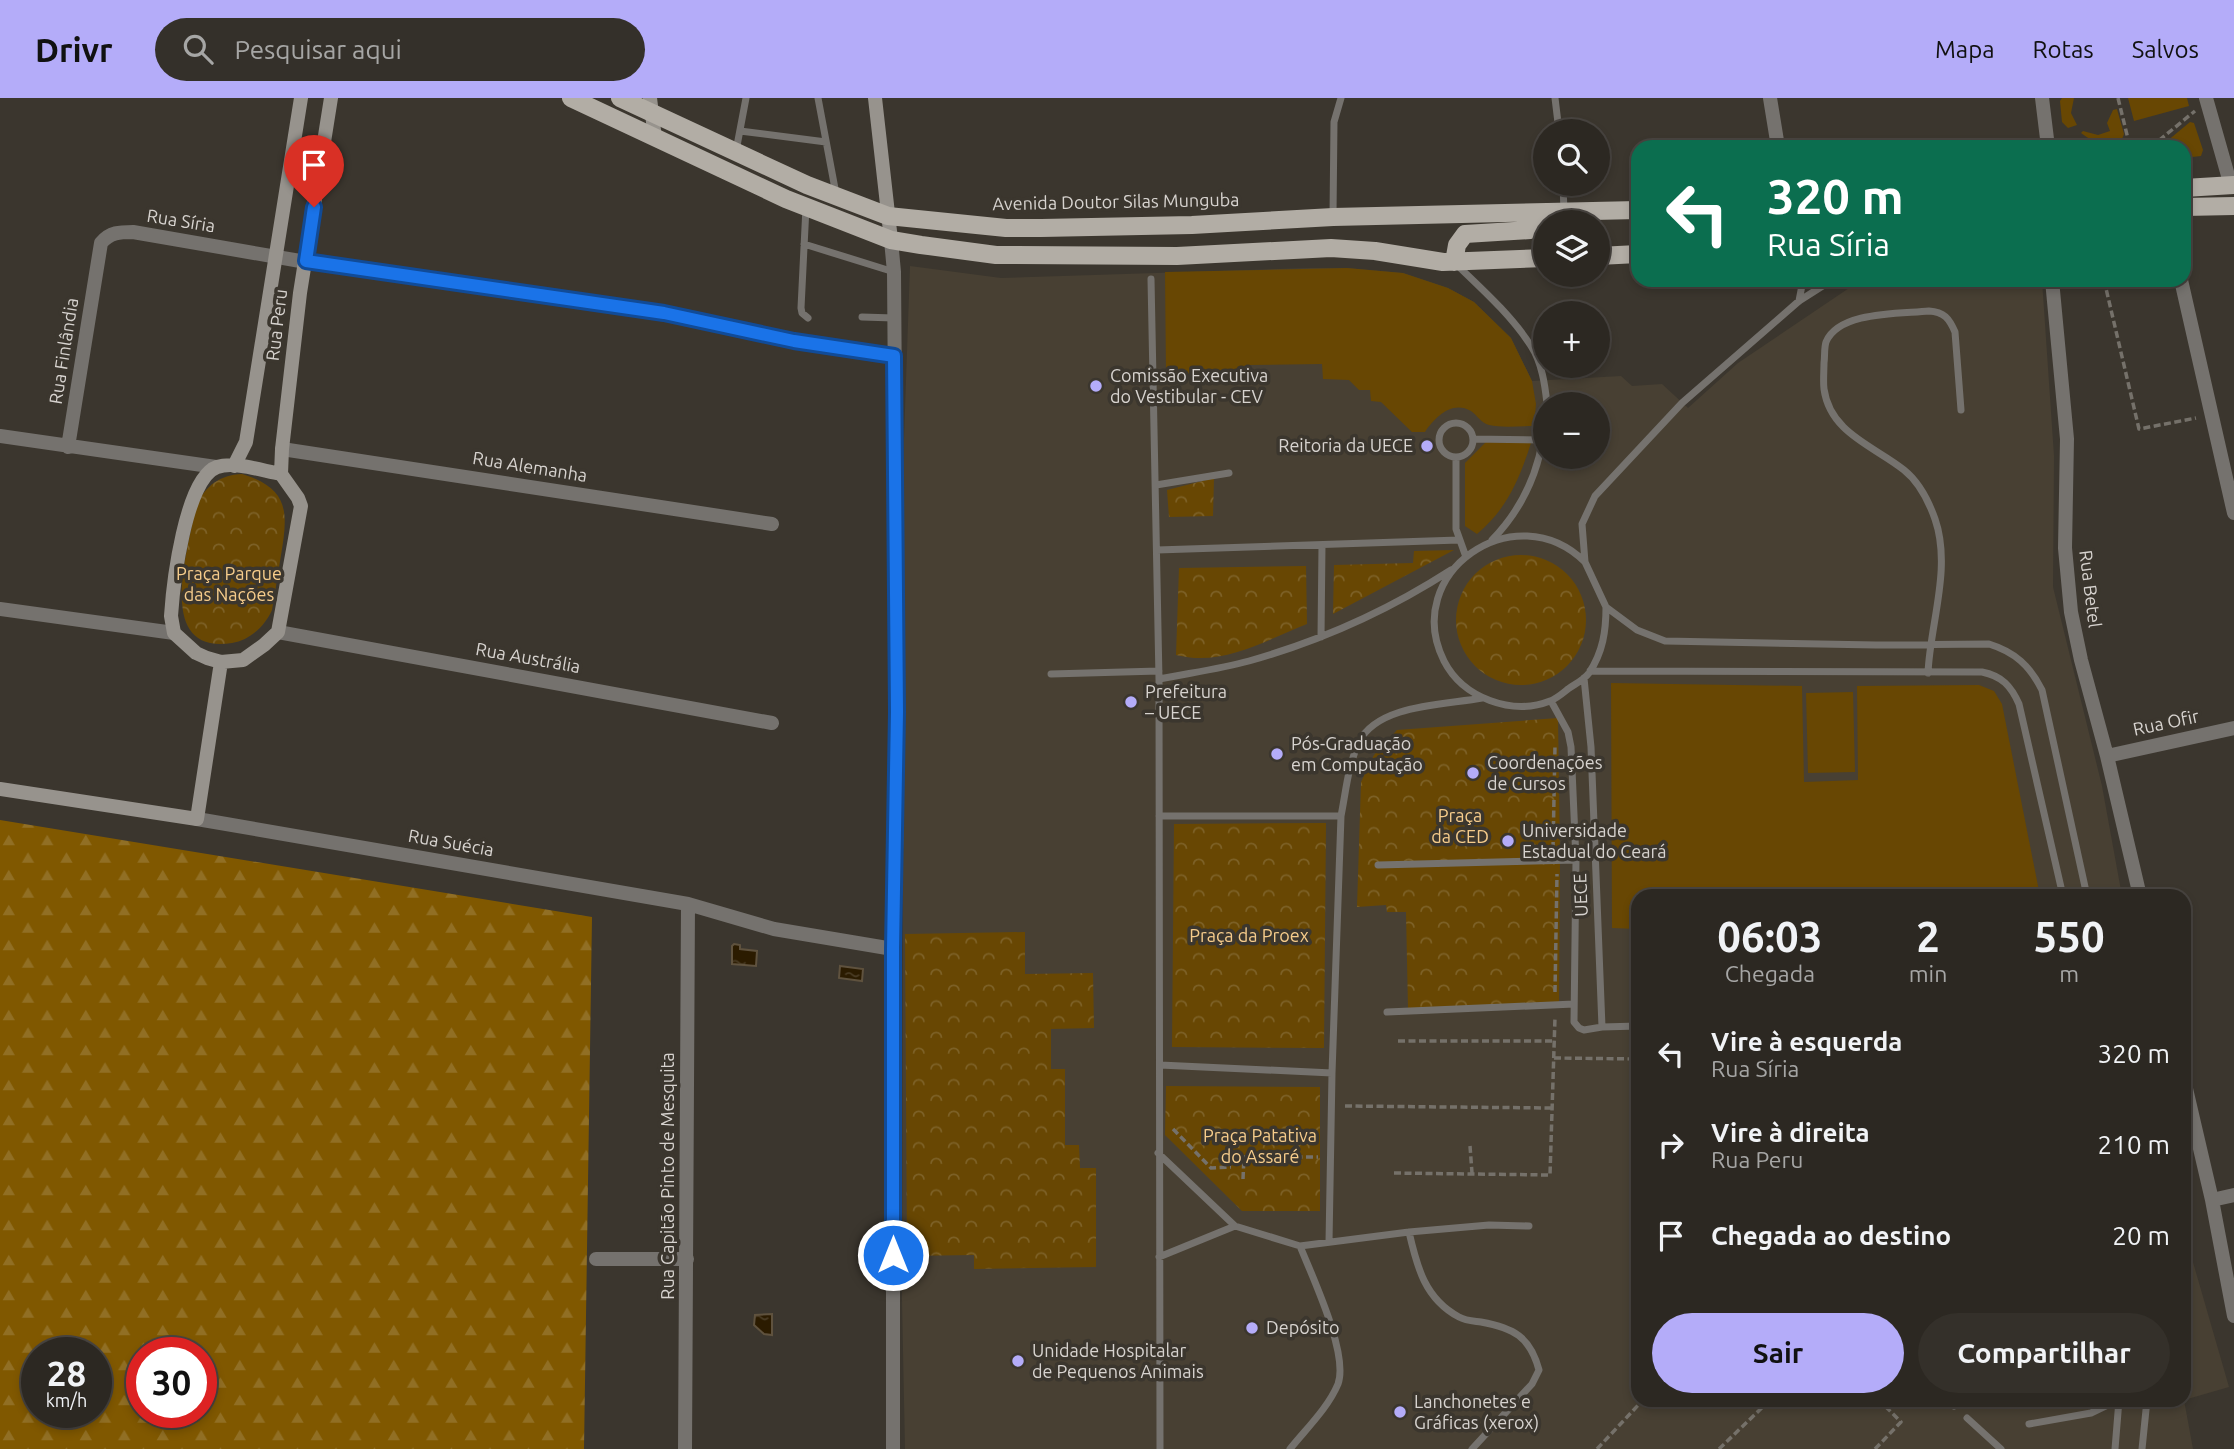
<!DOCTYPE html>
<html lang="pt">
<meta charset="utf-8">
<style>
:root{--surface:#2c2822;--page:#34302a;--text:#f1f3f6;--muted:#a6a6a5;--line:#484440;--accent:#b4acf9}
body{margin:0;font-family:Ubuntu,sans-serif;background:var(--page);color:var(--text);height:100vh;display:flex;flex-direction:column;font-size:26px;white-space:nowrap}
*{box-sizing:border-box;margin:0}
p{font-size:23px;color:var(--muted)}
.icon{flex:none;width:38px;height:38px;fill:none;stroke:currentColor;stroke-width:2;stroke-linecap:round;stroke-linejoin:round}
.map{position:relative;flex:1;overflow:hidden}
.sheet{position:absolute;left:1631px;top:791px;width:560px;height:518px;display:flex;flex-direction:column;background:var(--surface);border-radius:21px;box-shadow:0 4px 10px #0003,0 0 0 2px var(--line)}
.sheet>*{flex:none}
.banner{position:absolute;left:1631px;top:42px;width:560px;height:147px;border-radius:21px;box-shadow:0 4px 10px #0003,0 0 0 2px var(--line);background:#0b6e4f;color:#fff;overflow:hidden}
.buttons{position:absolute;left:1533px;top:21px;display:grid;gap:14px}
.buttons a{display:grid;place-items:center;width:77px;height:77px;border-radius:50%;background:var(--surface);box-shadow:0 4px 10px #0003,0 0 0 2px var(--line);font-size:35px}
.speed{position:absolute;left:21px;top:1239px;display:flex;gap:14px;font-size:35px;font-weight:700;text-align:center}
.speed>*{display:grid;place-content:center;width:91px;height:91px;border-radius:50%;background:var(--surface);box-shadow:0 4px 10px #0003,0 0 0 2px var(--line);line-height:1}
.speed small{font-size:18px;font-weight:400}
.speed .limit{border:10px solid #d22;background:#fff;color:#111}
.pin{position:absolute;display:grid;place-items:center;width:60px;height:60px;color:#fff;margin:-72px -30px;border-radius:50% 50% 50% 0;rotate:-45deg;box-shadow:0 0 7px #0007}
.pin .icon{rotate:45deg}
.me{position:absolute;width:77px;margin:-38px;rotate:0deg;stroke-linejoin:round;filter:drop-shadow(0 0 5px #0008)}
.turn{display:flex;align-items:center;gap:24px;height:147px;padding:0 21px;font-size:32px}
.turn .icon{width:91px;height:91px;stroke-width:2.5}
.turn b{display:block;font-size:49px;line-height:60px}
.eta{display:flex;justify-content:space-evenly;align-items:center;height:119px;text-align:center}
.eta b{font-size:42px;font-weight:600;line-height:49px}
.cta{display:flex;gap:14px;margin-top:auto;padding:14px 21px}
.cta a{flex:1;height:80px;border-radius:42px;background:var(--accent);color:#111;font-size:28px;font-weight:600;line-height:80px;text-align:center}
.cta a+a{background:var(--page);color:var(--text)}
ul{padding:0;list-style:none}
li{display:flex;align-items:center;gap:21px;height:91px;padding:0 21px}
li div{flex:1}
li b{display:block;font-size:26px}
li em{font-style:normal}
header{display:flex;align-items:center;gap:42px;box-sizing:border-box;height:98px;padding:0 35px;background:var(--accent);color:#111}
header strong{font-size:33px}
nav{display:flex;gap:38px;margin-inline-start:auto;font-size:24px}
.search{width:490px;height:63px;background:var(--page);display:flex;align-items:center;gap:18px;box-sizing:border-box;padding:0 24px;border-radius:38px;color:var(--muted);font-size:26px}
.map>svg:first-child{display:block}
.built{fill:#484033;fill-rule:evenodd}
.grass{fill:#684703}
.forest{fill:url(#forest-firs);fill-rule:evenodd}
.park{fill:url(#park-crowns)}
.water{fill:url(#water-ripples);stroke:#5f523e;stroke-width:2}
.lines{fill:none;stroke-linecap:round;stroke-linejoin:round}
.path{stroke:#75716a;stroke-width:3.5;stroke-dasharray:7 3.5;stroke-linecap:butt}
.lane{stroke:#75726e;stroke-width:7}
.street{stroke:#75726e;stroke-width:14}
.secondary{stroke:#97938d;stroke-width:14}
.primary{stroke:#b2ada5;stroke-width:18}
.route-casing{stroke:#114b97;stroke-width:18}
.route{stroke:#1a73e8;stroke-width:12}
.poi-dot{fill:#b4acf9;stroke:#3b362e;stroke-width:2.5}
.labels{text-anchor:middle;stroke-width:7;stroke-linejoin:round;paint-order:stroke}
.street-label{font-size:18px;fill:#d7d3cf;stroke:#3b362e}
.poi-label{font-size:18px;fill:#d7d3cf;stroke:#3b362e;text-anchor:start}
.park-label{font-size:18px;fill:#f6cc8b;stroke:#3b362e}
</style>
<header>
<strong>Drivr</strong>
<div class="search"><svg class="icon" aria-label="search" viewBox="0 0 24 24"><circle cx="10" cy="10" r="6"/><path d="M15 15l6 6"/></svg>Pesquisar aqui</div>
<nav><a>Mapa</a><a>Rotas</a><a>Salvos</a></nav>
</header>
<div class="map">
<svg width="2234" height="1351" viewBox="0 0 2234 1351">
<defs>
<pattern id="forest-firs" width="22" height="20" patternUnits="userSpaceOnUse" patternTransform="scale(1.75)"><rect width="22" height="20" fill="#805800"/><path d="M5 1l3.5 6h-7zM16 11l3.5 6h-7z" fill="#916f24"/></pattern>
<pattern id="park-crowns" width="20" height="18" patternUnits="userSpaceOnUse" patternTransform="scale(1.75)"><rect width="20" height="18" fill="#684703"/><path d="M2 6a3 3 0 1 1 6 0M12 15a3 3 0 1 1 6 0" fill="none" stroke="#7d6127"/></pattern>
<pattern id="water-ripples" width="26" height="14" patternUnits="userSpaceOnUse" patternTransform="scale(1.75)"><rect width="26" height="14" fill="#2b1b00"/><path d="M2 4q2-2 4 0t4 0M15 11q2-2 4 0t4 0" fill="none" stroke="#493b24"/></pattern>
</defs>
<rect width="100%" height="100%" fill="#3b362e"/>
<path class="built" d="M910,168L1001,180L1310,170H1347L1403,175L1448,190L1474,204L1511,240L1532,283L1621,278L1632,288L1662,286L1688,310L1738,265L1861,182H2042L2054,358L2053,489L2102,688L2122,798H1638V1302H2184L2193,1351H905L902,1203L904,340ZM1545,306H1598V359H1545Z
M2184,1133L2229,1289L2184,1302Z"/>
<path class="grass" d="M2062,0H2074L2071,15L2077,27L2068,30L2062,24L2060,3Z
M2128,0H2187L2189,8L2134,23Z
M2117,11L2124,36L2121,44C2107,48 2092,44 2081,35L2083,33L2098,37L2110,33L2107,25L2113,12Z
M2190,24L2194,25L2203,52L2201,58L2184,60V49H2160Z
M1347,170L1403,175L1448,190L1474,204L1511,240L1532,283L1536,306L1534,328C1520,328 1502,330 1489,327C1481,325 1477,317 1471,313C1452,302 1435,319 1425,334H1412L1381,304L1371,303L1370,292H1359L1349,282L1323,281L1322,266L1247,267L1224,275L1166,277L1165,174Z
M1486,344L1531,345C1519,382 1507,411 1477,436L1465,428V365Z
M1611,585L1802,588L1804,684L1858,682L1857,588L1979,587L1994,593L2002,606L2040,798H1638V831L1612,830Z
M1853,594L1855,674L1808,675L1806,595Z"/>
<path class="forest" d="M0,722L592,819L584,1351H0ZM37,1255H96V1314H37ZM142,1255H201V1314H142Z"/>
<path class="park" d="M242,376C290,391 288,415 281,457C278,476 275,494 272,512C265,528 250,542 232,545C153,557 189,449 196,408C206,387 220,377 242,376Z
M1214,380L1213,418L1169,419L1167,392Z
M1454,452L1333,516L1334,467L1413,465L1414,453Z
M1456 522a65 65 0 1 1 130 0a65 65 0 1 1-130 0Z
M1306,468L1307,526C1264,543 1222,569 1176,557L1179,470Z
M1558,620L1560,757L1559,910H1408L1406,814H1387L1386,807L1357,809L1361,684L1374,657L1397,632Z
M1326,725L1324,950L1172,949L1174,726Z
M1025,834V876L1093,875L1094,930L1051,931V971H1065V1047H1079L1080,1070H1096V1169L974,1171V1157L907,1158L905,836Z
M1166,988L1320,989V1113H1242L1165,1037Z"/>
<path class="water" d="M734,846L740,847V851L757,853L756,868L732,866V848Z
M840,868L863,871L862,883L839,880Z
M772,1216V1237L764,1236L754,1227L755,1217Z"/>
<g class="lines">
<path class="path" d="M2118,0L2130,49
M2151,49L2195,13
M2104,182L2139,331L2196,320
M1553,751L1555,648
M1555,894L1557,776
M1398,943H1555
M1554,960L1638,961
M1345,1008L1552,1010
M1173,1031L1211,1070L1231,1069
M1470,1048L1472,1075
M1394,1075L1550,1077L1555,919
M1243,1081L1244,1059H1318
M1597,1351L1643,1302
M1719,1351L1770,1302
M1875,1351L1901,1324L1879,1302"/>
<path class="lane" d="M818,0L836,96
M1555,0L1559,33
M740,33L826,44
M736,53L746,0
M1563,86L1564,114
M806,109L801,210L802,215L808,220
M1333,117L1334,24L1341,0
M804,146L894,174
M1457,167C1482,191 1512,218 1531,248C1542,265 1545,287 1547,306
M1151,181L1159,581L1160,1351
M1799,203L1803,182
M862,219L894,220
M1439 342a17 17 0 1 1 34 0a17 17 0 1 1-34 0Z
M1473,341L1544,342
M1456,359V431L1466,459
M1156,387L1229,375
M1492,442C1524,409 1541,370 1545,324
M1157,452L1459,442
M1585,464L1582,426L1595,398L1682,305L1799,203L1832,182
M1606,509C1606,533 1603,554 1589,575C1584,582 1575,586 1568,591C1563,595 1556,601 1550,603C1512,618 1463,600 1444,563C1400,475 1515,395 1585,464L1606,509L1637,532L1665,543L1876,547L1989,546C2015,554 2030,568 2042,592L2087,798
M1321,539L1322,447
M1590,573L1982,574C2002,578 2011,588 2019,606L2063,798
M1928,575C1930,526 1952,470 1935,421C1929,404 1919,384 1904,372C1874,348 1830,335 1824,291C1823,283 1824,273 1824,265C1825,258 1824,250 1826,244C1839,213 1900,216 1929,213C1944,214 1949,220 1955,234L1961,312
M1051,576L1159,573
M1584,580L1591,649L1602,929
M1159,581C1189,575 1220,571 1249,563C1320,543 1389,512 1451,472
M1551,603L1568,634L1571,649L1576,762L1574,924L1579,930L1584,932L1602,929L1638,928
M1159,718H1341C1346,693 1348,667 1359,644C1378,606 1445,607 1482,600
M1378,767L1576,762
M1387,914L1574,906
M1160,967L1332,975
M1158,1055L1235,1128L1300,1148L1409,1134L1489,1127L1529,1128
M1409,1134C1417,1169 1425,1201 1459,1219C1466,1223 1474,1223 1481,1224C1513,1230 1530,1238 1539,1272L1532,1286L1472,1351
M1329,1144L1332,975L1341,718
M1159,1159L1235,1128
M1948,1302L1954,1308
M1967,1320L2001,1351
M2029,1326L2091,1315L2118,1302
M1290,1351C1306,1331 1328,1310 1338,1286C1349,1256 1312,1178 1300,1148
M2115,1351L2119,1302
M2142,1351L2147,1302"/>
<path class="street" d="M1770,0L1778,49
M2042,0L2048,49
M2206,0L2231,88
M891,142L894,174L897,563V718L893,851V1351
M2052,182L2067,341L2065,450L2071,514L2081,562L2107,658L2140,798
M2181,182L2234,415
M0,338L216,369
M68,349L101,145C110,134 120,134 133,134L306,164L664,215L794,243L894,258
M282,351L772,426
M0,511L174,535
M278,534L772,625
M2107,658L2234,630
M197,721L688,806L774,831L893,851
M2184,982L2212,1102L2234,1218
M2212,1102L2234,1097
M596,1161H687
M685,1351L688,806"/>
<path class="secondary" d="M650,0L655,40
M875,0L891,142
M234,368L246,344L301,0
M281,376C263,373 235,363 217,369C185,380 173,488 171,518L174,535L196,555L207,560L221,564L243,562L264,547L278,534L301,408L298,400L281,376L282,351L300,195L331,0
M0,691L197,721L221,564"/>
<path class="primary" d="M571,0L786,101L891,142L921,147L996,157L1177,158L1331,150L1375,153L1443,164L1545,160
M620,0L807,87L888,118L1006,130H1041L1192,127L1333,119L1638,112
M2184,90L2234,87
M2184,109L2234,108
M1598,158L1638,156
M1454,164L1457,147L1465,136L1530,132L1545,125"/>
</g>
<g class="lines">
<g class="route-casing">
<path id="route" d="M314,109L306,163L664,215L794,243L894,258L897,614L893,851V1157"/>
</g>
<use href="#route" class="route"/>
</g>
<g class="poi-dot">
<circle cx="1096" cy="288" r="7"/>
<circle cx="1427" cy="348" r="7"/>
<circle cx="1131" cy="604" r="7"/>
<circle cx="1277" cy="656" r="7"/>
<circle cx="1473" cy="675" r="7"/>
<circle cx="1508" cy="743" r="7"/>
<circle cx="1252" cy="1230" r="7"/>
<circle cx="1018" cy="1263" r="7"/>
<circle cx="1400" cy="1314" r="7"/>
</g>
<g class="labels">
<g class="street-label">
<text transform="translate(1116 104) rotate(-1)" y="6">Avenida Doutor Silas Munguba</text>
<text transform="translate(181 123) rotate(9)" y="6">Rua Síria</text>
<text transform="translate(277 227) rotate(-83)" y="6">Rua Peru</text>
<text transform="translate(64 253) rotate(-81)" y="6">Rua Finlândia</text>
<text transform="translate(530 369) rotate(9)" y="6">Rua Alemanha</text>
<text transform="translate(2090 491) rotate(83)" y="6">Rua Betel</text>
<text transform="translate(528 560) rotate(10)" y="6">Rua Austrália</text>
<text transform="translate(2166 625) rotate(-12)" y="6">Rua Ofir</text>
<text transform="translate(451 745) rotate(10)" y="6">Rua Suécia</text>
<text transform="translate(1581 797) rotate(-92)" y="6">UECE</text>
<text transform="translate(668 1078) rotate(-90)" y="6">Rua Capitão Pinto de Mesquita</text>
</g>
<g class="poi-label">
<text x="1110" y="284">Comissão Executiva<tspan x="1110" dy="21">do Vestibular - CEV</tspan></text>
<text x="1413" y="354" text-anchor="end">Reitoria da UECE</text>
<text x="1145" y="600">Prefeitura<tspan x="1145" dy="21">– UECE</tspan></text>
<text x="1291" y="652">Pós-Graduação<tspan x="1291" dy="21">em Computação</tspan></text>
<text x="1487" y="671">Coordenações<tspan x="1487" dy="21">de Cursos</tspan></text>
<text x="1522" y="739">Universidade<tspan x="1522" dy="21">Estadual do Ceará</tspan></text>
<text x="1266" y="1236">Depósito</text>
<text x="1032" y="1259">Unidade Hospitalar<tspan x="1032" dy="21">de Pequenos Animais</tspan></text>
<text x="1414" y="1310">Lanchonetes e<tspan x="1414" dy="21">Gráficas (xerox)</tspan></text>
</g>
<g class="park-label">
<text x="229" y="482">Praça Parque<tspan x="229" dy="21">das Nações</tspan></text>
<text x="1460" y="724">Praça<tspan x="1460" dy="21">da CED</tspan></text>
<text x="1249" y="844">Praça da Proex</text>
<text x="1260" y="1044">Praça Patativa<tspan x="1260" dy="21">do Assaré</tspan></text>
</g>
</g>
</svg>
<div class="buttons">
<a><svg class="icon" aria-label="search" viewBox="0 0 24 24"><circle cx="10" cy="10" r="6"/><path d="M15 15l6 6"/></svg></a>
<a><svg class="icon" aria-label="layers" viewBox="0 0 24 24"><path d="M12 4l9 5-9 5-9-5zM3 14l9 5 9-5"/></svg></a>
<a>+</a>
<a>−</a>
</div>
<div class="speed"><div>28<small>km/h</small></div><div class="limit">30</div></div>
<div class="pin" style="left:314px;top:109px;background:#d93025"><svg class="icon" aria-label="arrive" viewBox="0 0 24 24"><path d="M6 21V4h12l-3 4 3 4H6"/></svg></div>
<svg class="me" style="left:893px;top:1157px" viewBox="-20 -20 40 40"><circle r="17" fill="#1a73e8" stroke="#fff" stroke-width="3"/><path d="M0-11L8 9 0 5-8 9z" fill="#fff"/></svg>
<div class="banner">
<div class="turn"><svg class="icon" aria-label="left" viewBox="0 0 24 24"><path d="M17 20v-9H6M10 6l-5 5 5 5"/></svg><div><b>320 m</b>Rua Síria</div></div>
</div>
<section class="sheet">
<div class="eta">
<div><b>06:03</b><p>Chegada</p></div>
<div><b>2</b><p>min</p></div>
<div><b>550</b><p>m</p></div>
</div>
<ul>
<li><svg class="icon" aria-label="left" viewBox="0 0 24 24"><path d="M17 20v-9H6M10 6l-5 5 5 5"/></svg><div><b>Vire à esquerda</b><p>Rua Síria</p></div><em>320 m</em></li>
<li><svg class="icon" aria-label="right" viewBox="0 0 24 24"><path d="M7 20v-9h11M14 6l5 5-5 5"/></svg><div><b>Vire à direita</b><p>Rua Peru</p></div><em>210 m</em></li>
<li><svg class="icon" aria-label="arrive" viewBox="0 0 24 24"><path d="M6 21V4h12l-3 4 3 4H6"/></svg><div><b>Chegada ao destino</b></div><em>20 m</em></li>
</ul>
<div class="cta"><a>Sair</a><a>Compartilhar</a></div>
</section>
</div>
